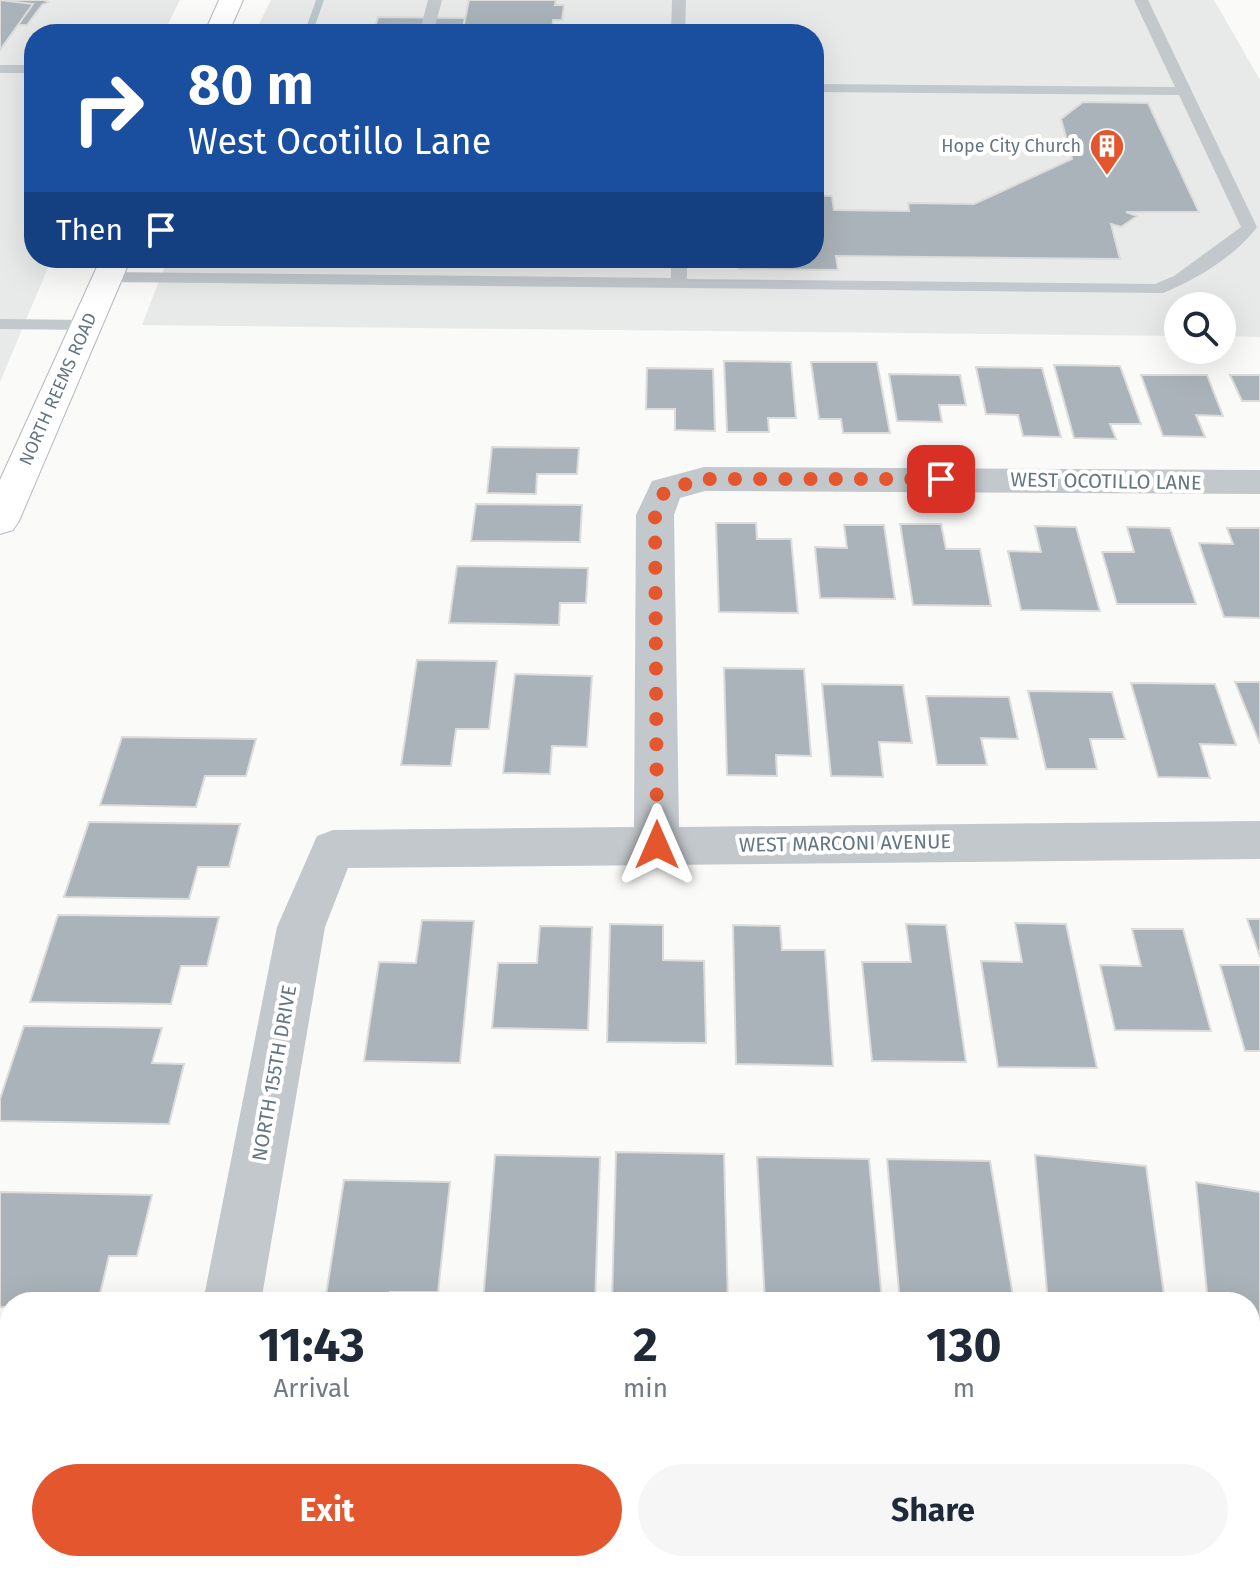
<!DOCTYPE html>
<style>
:root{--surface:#fff;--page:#f6f6f7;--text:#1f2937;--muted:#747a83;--accent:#e4572e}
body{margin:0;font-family:"Fira Sans",sans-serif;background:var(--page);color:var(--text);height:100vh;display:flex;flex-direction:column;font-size:30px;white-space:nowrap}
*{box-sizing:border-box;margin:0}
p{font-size:26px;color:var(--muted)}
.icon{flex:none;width:44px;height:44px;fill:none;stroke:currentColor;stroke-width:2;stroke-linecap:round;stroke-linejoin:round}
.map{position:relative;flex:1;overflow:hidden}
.side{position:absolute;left:0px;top:1292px;width:1260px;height:280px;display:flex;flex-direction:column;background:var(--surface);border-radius:32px 32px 0 0;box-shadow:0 8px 32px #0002}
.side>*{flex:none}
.banner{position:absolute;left:24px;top:24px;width:800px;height:244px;border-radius:32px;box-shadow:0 8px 32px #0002;background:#1a4fa0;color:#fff;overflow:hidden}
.controls{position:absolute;left:1164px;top:292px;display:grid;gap:16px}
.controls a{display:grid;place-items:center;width:72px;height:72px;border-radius:50%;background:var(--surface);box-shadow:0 8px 32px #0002;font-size:40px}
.pin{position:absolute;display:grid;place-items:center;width:68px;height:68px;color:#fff;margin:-34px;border-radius:16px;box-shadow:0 4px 12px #0006}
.me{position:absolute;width:88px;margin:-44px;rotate:0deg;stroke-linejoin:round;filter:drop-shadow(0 0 6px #0008)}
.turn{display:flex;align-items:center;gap:28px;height:168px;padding:0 32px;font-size:36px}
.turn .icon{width:104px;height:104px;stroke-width:2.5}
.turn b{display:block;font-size:56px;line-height:68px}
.then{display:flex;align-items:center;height:76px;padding:0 32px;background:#0003;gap:16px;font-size:30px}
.eta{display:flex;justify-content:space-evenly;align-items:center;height:136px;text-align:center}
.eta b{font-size:48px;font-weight:700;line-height:56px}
.button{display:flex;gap:16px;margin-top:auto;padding:16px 32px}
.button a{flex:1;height:92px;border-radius:48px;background:var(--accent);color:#fff;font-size:32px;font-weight:700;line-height:92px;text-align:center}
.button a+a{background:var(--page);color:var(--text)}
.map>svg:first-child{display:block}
.built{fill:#e8e9e9}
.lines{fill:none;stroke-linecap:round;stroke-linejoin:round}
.stream{fill:#bbc7cb;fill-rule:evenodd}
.building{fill:#aab3b9;stroke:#dcdcda;stroke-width:2}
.secondary-casing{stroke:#b3babf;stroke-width:2}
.lane{fill:#c3c8cc;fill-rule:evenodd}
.street{fill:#c3c8cc;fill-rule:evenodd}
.secondary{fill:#fff;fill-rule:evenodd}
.route{stroke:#e4572e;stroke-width:14;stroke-dasharray:0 25.2}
.labels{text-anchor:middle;stroke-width:8;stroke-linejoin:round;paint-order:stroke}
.far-poi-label{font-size:18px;fill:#657683;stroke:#fff;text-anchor:end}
.far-street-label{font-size:18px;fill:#657683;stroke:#fff}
.street-label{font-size:20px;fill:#657683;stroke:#fff}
</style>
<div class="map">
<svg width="1260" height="1572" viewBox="0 0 1260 1572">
<rect width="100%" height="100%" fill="#fafaf8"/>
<path class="built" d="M0,0H180L163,34H34V258H52L0,382Z
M271,0H1214L1260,80V337L1222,336V306H1178V336L142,325L168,258H814V34H254Z"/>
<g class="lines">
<path class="stream" d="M316,0H324L312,34H304Z"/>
</g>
<path class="building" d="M0,0L33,4L0,50Z
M0,0H44L48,2L42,5L27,25H18L33,4Z
M469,0H556L555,5H564L562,20H553L552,30L463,29Z
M378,17L465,18L463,28L375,27Z
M1083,102L1148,103L1199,212H1126L1137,216L1121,227L1111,224L1120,259L836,256L838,270L738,269L737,258H814V195L832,196L834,210L909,211L908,203L974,204L1072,159L1061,119Z
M724,361L791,362L796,418H768L769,432H727Z
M811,362H877L890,433H843L841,419H819Z
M1054,365L1120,366L1141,424H1110L1116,439L1074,438Z
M976,367L1042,368L1061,437L1023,436L1018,415L986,414Z
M647,368L713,369L715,431L675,430V409H646Z
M889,374L960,375L966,405H939L942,422L897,421Z
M1141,375H1207L1223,416L1196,415L1205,437L1163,436Z
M1230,375H1260V401H1242Z
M492,447L579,448L577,474H537L536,494L487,493Z
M476,504L582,505L580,542L471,541Z
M716,523H756L757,539H791L798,613L719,612Z
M900,524H941L946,549H980L991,606L913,605Z
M844,525H884L895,599L820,598L815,547L847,548Z
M1035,526L1076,527L1100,611L1021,610L1008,551L1041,552Z
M1127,527L1170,528L1196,604H1117L1102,552H1134Z
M1227,528H1260V618L1224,617L1199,543L1233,544Z
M457,566L588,568L586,603H560L559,625L449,623Z
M417,660L497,661L489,729H456L451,766L401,765Z
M724,668L804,669L811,756L776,755L777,776L727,775Z
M515,674L592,676L587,747L552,746L550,774L503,773Z
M1235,682H1260V744Z
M1131,683L1215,684L1236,745L1200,744L1210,778L1158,777Z
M822,684L903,685L912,743L879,742L883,777L831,776Z
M1028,691L1112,692L1125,739H1090L1097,769H1046Z
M926,696L1009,697L1018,739L981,738L987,765H937Z
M122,737L256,739L246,776H205L196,807L100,805Z
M89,822L240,824L229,867H198L189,899L64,897Z
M58,915L219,917L207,966H181L171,1004L30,1002Z
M1247,919H1260V957Z
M422,920L474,921L460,1063L364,1061L379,962L416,963Z
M1015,923L1066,924L1097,1068L998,1067L981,961L1022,962Z
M610,924L663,925V960L704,961L706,1043L607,1042Z
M906,924L946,925L966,1062L872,1061L862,962H911Z
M733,925L780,926L782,950H825L833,1066L736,1064Z
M540,926L592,927L588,1030L492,1028L498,963H537Z
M1132,929H1183L1211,1031L1115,1030L1100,965L1141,966Z
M1220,965H1260V1051H1245Z
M24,1026L162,1028L152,1063L184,1064L169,1124L0,1121V1099Z
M616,1152L724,1154L728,1302H612Z
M495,1155L600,1157L595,1302H483Z
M1035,1155L1146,1166L1165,1302H1048Z
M757,1157L869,1159L882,1302H765Z
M887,1159L990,1161L1014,1302H900Z
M344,1180L450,1182L438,1292H390L389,1302H325Z
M1196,1182L1260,1192V1365L1250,1363V1302H1208Z
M0,1192L152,1195L137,1256H109L98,1302H10V1307H0Z
M0,1342H10V1472H0Z
M0,1498H10V1562H60L58,1572H0Z"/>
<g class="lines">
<g class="secondary-casing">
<path id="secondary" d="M219,0H243L228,34H204Z
M101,258H131L19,521L13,530L0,534V480Z"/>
</g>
<path class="lane" d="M428,0H442L433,34H419Z
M672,0H686L685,34H671Z
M1134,0H1148L1257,227C1236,256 1195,280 1163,293L108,282L100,277L108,272L671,278V258H687V279L1155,284L1174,276L1241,227L1179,95L814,92V84L1175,87Z
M0,65H34V73H0Z
M0,319L87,320L96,325L87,330L0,329Z"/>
<path class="street" d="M704,467L1260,470V494L705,491L680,498L674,515L679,827L1260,821V859L348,868L325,927L261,1302H203L277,927L317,836L333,830L634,827L636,515L652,481Z
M1250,1482L1260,1486V1548L1250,1544Z
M153,1562H217L215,1572H151Z
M1124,1562H1188L1189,1572H1125Z"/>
<use href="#secondary" class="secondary"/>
</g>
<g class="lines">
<path class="route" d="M657,845L655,515L665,490L704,479H941"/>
</g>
<defs>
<g id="building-pin" transform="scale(1.8)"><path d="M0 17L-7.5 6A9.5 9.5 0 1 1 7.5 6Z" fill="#e4572e" stroke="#fff"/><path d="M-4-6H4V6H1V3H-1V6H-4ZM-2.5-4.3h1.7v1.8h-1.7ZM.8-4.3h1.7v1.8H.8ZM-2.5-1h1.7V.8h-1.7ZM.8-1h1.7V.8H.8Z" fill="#fff"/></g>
</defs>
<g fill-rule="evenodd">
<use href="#building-pin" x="1107" y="146"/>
</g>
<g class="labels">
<g class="far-poi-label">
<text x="1081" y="152">Hope City Church</text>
</g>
<g class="far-street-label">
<text transform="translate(58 389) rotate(-66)" y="6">NORTH REEMS ROAD</text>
</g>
<g class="street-label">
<text transform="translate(1106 481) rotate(1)" y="7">WEST OCOTILLO LANE</text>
<text transform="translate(845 843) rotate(-1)" y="7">WEST MARCONI AVENUE</text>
<text transform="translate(274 1073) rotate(-80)" y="7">NORTH 155TH DRIVE</text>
</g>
</g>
</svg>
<div class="controls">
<a><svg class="icon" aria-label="search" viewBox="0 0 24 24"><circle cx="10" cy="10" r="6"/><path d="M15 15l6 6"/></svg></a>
</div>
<div class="pin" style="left:941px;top:479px;background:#d93025"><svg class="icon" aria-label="arrive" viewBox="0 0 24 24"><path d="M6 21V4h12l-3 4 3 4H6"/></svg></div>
<svg class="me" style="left:657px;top:845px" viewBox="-20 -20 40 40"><path d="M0-17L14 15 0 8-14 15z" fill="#e4572e" stroke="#fff" stroke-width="4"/></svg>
<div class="banner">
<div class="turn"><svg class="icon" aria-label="right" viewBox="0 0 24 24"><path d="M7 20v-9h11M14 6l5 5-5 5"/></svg><div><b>80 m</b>West Ocotillo Lane</div></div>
<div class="then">Then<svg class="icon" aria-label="arrive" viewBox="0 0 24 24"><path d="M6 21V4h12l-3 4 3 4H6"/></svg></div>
</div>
<section class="side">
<div class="eta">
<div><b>11:43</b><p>Arrival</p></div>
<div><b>2</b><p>min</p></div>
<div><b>130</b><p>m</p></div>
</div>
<div class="button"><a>Exit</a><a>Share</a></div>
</section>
</div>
